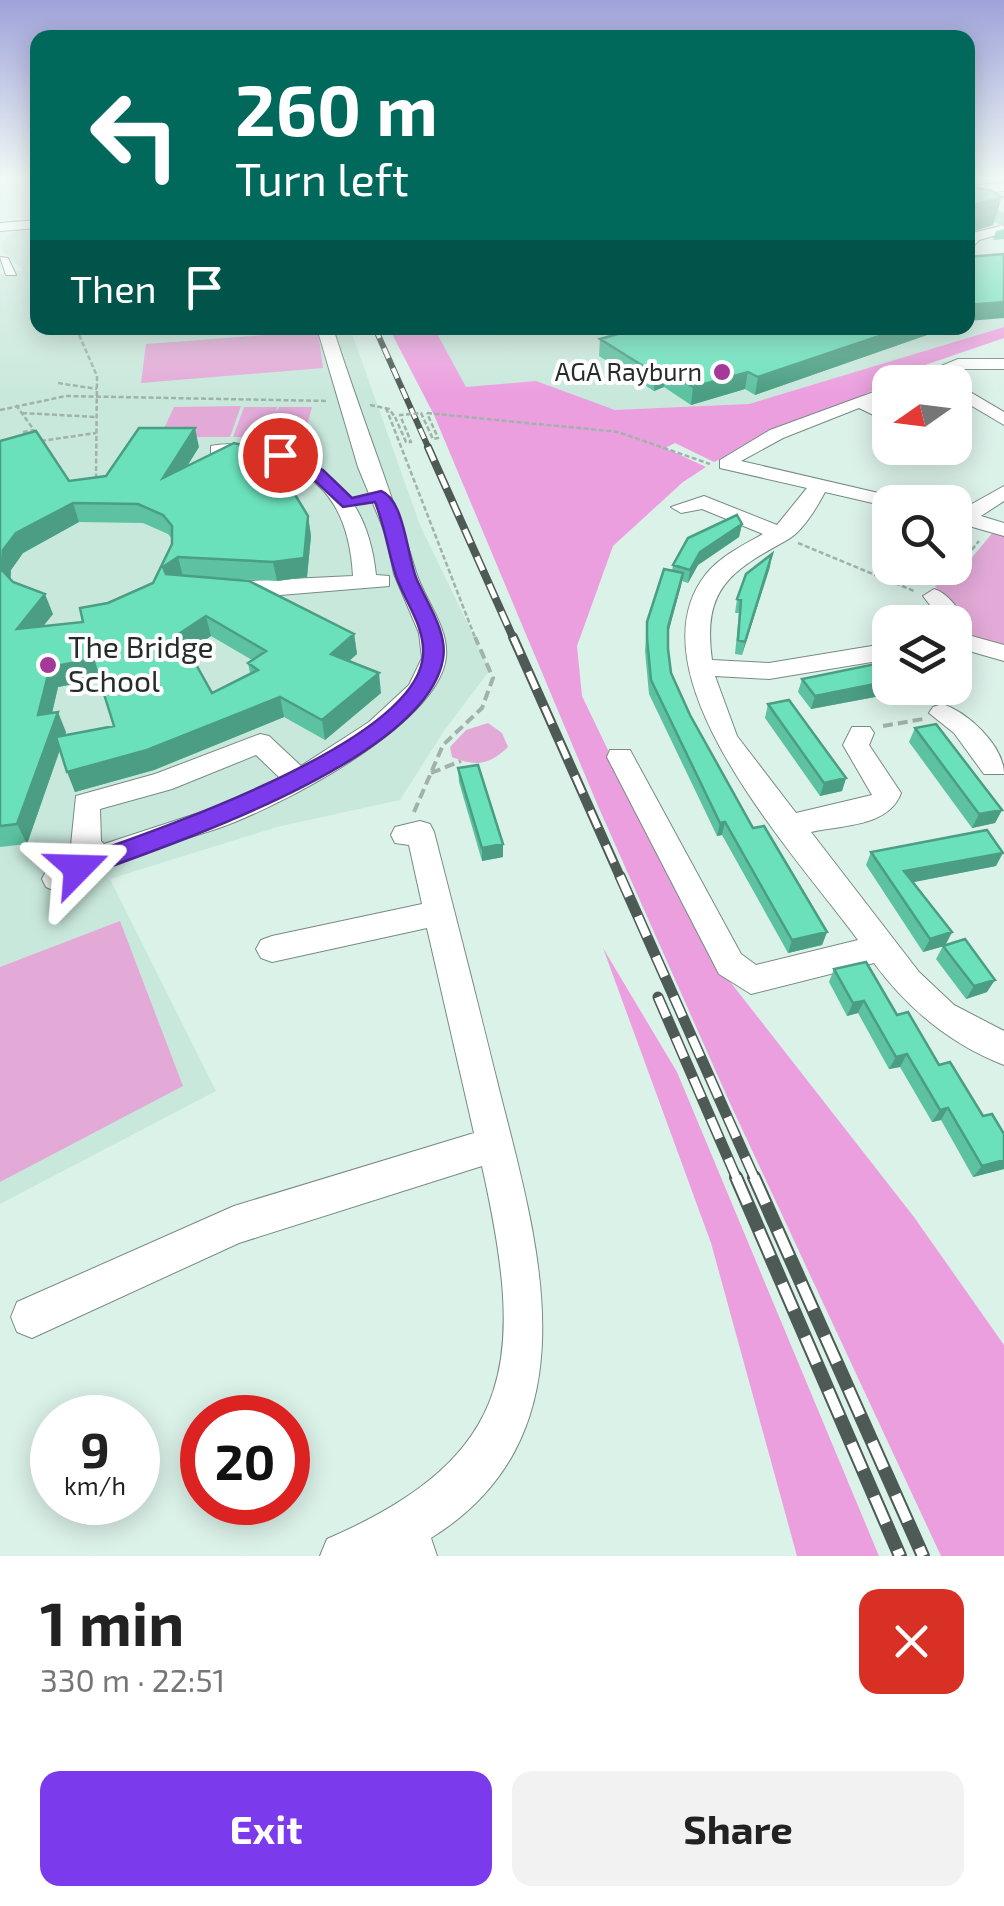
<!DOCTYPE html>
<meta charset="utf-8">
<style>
:root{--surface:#fff;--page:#f2f2f2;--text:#222;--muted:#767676;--accent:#7c3aed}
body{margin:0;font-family:"Exo 2",sans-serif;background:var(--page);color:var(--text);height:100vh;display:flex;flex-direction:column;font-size:38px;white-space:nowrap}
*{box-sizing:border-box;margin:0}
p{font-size:32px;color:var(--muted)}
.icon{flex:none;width:55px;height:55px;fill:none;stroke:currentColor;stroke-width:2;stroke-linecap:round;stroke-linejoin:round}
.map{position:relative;height:1556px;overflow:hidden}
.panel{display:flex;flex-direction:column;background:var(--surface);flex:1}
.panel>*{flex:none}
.banner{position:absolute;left:30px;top:30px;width:945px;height:305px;border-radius:20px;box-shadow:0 5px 25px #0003;background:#00695c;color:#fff;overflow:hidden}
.needle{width:65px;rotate:256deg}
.buttons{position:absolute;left:872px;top:365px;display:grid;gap:20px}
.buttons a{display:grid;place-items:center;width:100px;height:100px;border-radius:20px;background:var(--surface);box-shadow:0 5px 25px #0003;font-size:50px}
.speed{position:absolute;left:30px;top:1395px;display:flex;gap:20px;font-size:50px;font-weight:700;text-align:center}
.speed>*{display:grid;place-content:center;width:130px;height:130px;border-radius:50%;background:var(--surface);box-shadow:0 5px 25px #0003;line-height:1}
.speed small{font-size:25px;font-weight:400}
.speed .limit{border:15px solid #d22;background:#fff;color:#111}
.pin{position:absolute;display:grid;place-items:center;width:85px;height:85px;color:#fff;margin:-42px;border:5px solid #fff;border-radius:50%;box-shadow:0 2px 10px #0007}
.me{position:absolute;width:110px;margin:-55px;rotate:68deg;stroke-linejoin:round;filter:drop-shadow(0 0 8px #0008)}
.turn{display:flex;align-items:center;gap:35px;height:210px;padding:0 40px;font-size:45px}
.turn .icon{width:130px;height:130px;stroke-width:2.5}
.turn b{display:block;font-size:70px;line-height:85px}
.then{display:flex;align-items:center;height:95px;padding:0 40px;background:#0003;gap:20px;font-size:38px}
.round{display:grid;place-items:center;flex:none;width:105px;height:105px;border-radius:20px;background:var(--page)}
.head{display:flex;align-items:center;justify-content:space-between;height:170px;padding:0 40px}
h1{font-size:60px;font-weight:700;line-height:75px}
.primary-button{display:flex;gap:20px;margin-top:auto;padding:20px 40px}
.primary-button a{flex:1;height:115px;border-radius:20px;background:var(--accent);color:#fff;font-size:40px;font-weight:700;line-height:115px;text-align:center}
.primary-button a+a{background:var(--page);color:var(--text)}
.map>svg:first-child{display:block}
.built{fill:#c9e8dc}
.green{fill:#e3aad8}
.forest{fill:#ec9fdf}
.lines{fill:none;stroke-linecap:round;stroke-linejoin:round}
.minor-casing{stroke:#778b83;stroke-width:2}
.major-casing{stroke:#d3d5d4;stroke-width:2}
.path-far1{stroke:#a0b2ab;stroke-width:2.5;stroke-dasharray:5 2.5;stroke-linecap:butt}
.path{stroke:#a0b2ab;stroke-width:4;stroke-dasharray:10 5;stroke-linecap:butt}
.minor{fill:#fff;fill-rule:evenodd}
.major{fill:#96cebc;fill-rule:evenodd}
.rail-far4-casing{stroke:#4e5a55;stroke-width:6}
.rail-far3-casing{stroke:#4e5a55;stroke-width:8}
.rail-far2-casing{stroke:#4e5a55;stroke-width:10}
.rail-far1-casing{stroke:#4e5a55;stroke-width:11}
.rail-casing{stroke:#4e5a55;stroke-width:14}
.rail-far4{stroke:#fff;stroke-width:4;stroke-dasharray:11;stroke-linecap:butt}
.rail-far3{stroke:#fff;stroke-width:5;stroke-dasharray:15;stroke-linecap:butt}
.rail-far2{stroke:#fff;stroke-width:6;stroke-dasharray:19;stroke-linecap:butt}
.rail-far1{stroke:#fff;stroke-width:8;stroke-dasharray:22;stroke-linecap:butt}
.rail{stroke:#fff;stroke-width:10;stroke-dasharray:29;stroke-linecap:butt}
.path-bridge{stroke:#a0b2ab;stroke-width:2.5;stroke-dasharray:5 2.5;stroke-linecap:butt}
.wall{fill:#5cc2a1;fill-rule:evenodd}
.shaded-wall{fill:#4b9e83}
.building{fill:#6be1bb;stroke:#4b9e83;stroke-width:2.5;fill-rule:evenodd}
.route{fill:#7c3aed;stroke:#51269a;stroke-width:2.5}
.poi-dot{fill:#a53898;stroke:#fff;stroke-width:4}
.labels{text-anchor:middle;stroke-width:8;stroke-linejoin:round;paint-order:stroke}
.far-poi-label{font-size:25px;fill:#252d2a;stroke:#fff;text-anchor:end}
.poi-label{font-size:30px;fill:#252d2a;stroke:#fff;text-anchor:start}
</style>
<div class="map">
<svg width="1004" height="1556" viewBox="0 0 1004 1556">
<rect width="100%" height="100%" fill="#dbf2e9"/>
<path class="built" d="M37,229L38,328H350L420,525L490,670L444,731L400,800L277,827L110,879L216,1091L0,1204V274L23,270L3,252L2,243L13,231Z
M1004,267V327L749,404L671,441L481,415L434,328H968V268Z"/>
<path class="green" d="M318,331L323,368L141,383L146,344Z
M241,406L230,437H160L174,407Z
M244,407H277L276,412L279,407H312L304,438L233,437Z
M994,531L1004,535V645L970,636L935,586L955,578Z
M488,723L502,733L508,747C490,765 475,767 452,757L450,747L466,730Z
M120,921L183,1086L0,1182V967Z"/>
<path class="forest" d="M1004,327V338L890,377L885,385L714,462L675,443L665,448L706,467L683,482L613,546L577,646L582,696L681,902L728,979L914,1217L1004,1345V1556H941L729,1101L598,806L434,415L389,328H434L466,387L536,381L615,410L749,404Z
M603,948L677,1072L879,1556H797L711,1243Z"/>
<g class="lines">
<g class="minor-casing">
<path id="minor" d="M1004,183V191L968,194V186Z
M38,220V228L0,231V223Z
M1004,225V233L979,240L968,252L969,234Z
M0,257L8,258L16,275H6Z
M317,328H333C359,410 391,490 416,572C424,599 449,627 446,657C439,726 275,809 216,829C180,841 142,850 108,866C93,873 77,887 61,890C54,891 53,890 46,887L42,879L46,871L77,855L71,845L76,796L155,774L260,734L269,736L301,766L369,722L409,685L422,658L419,633L394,574L386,535L358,467ZM256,755L281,779L220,806L104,844L101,841L100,809L172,789Z
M958,359H1004V369H960L925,382H902Z
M955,383L1004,412V425L955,396Z
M890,386V397L875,403L890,411V423L859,408L783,438L741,461L900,498L903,502H890V507L825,492C816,509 802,532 787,540C731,571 702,588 712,660L769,663L890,643V659L769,679L715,676L737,736L796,813L872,795L843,745L852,727H870L874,733L869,745L901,793C889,827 841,825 811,832L919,972L954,1005L1004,1031V1065C950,1044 908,1009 874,963L751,994L719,974L607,757L610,750H630L741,954L756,965L858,940C799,859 626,675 706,574C721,556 743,545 763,534L702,509L681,513L671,507L704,496L777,525L807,488L720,468V460L770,430Z
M211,446C229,442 249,446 266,449C335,462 369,507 376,575L389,576V586L268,596L222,594V584L230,582L353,576C350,522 331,477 274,462C254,456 232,459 211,454Z
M1004,486V501L981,516L1004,523V536L955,522V509L961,510Z
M934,589C948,593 959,610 967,622L963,627L955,629V622H943L923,596Z
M961,633L1004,645V661L955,647V635Z
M942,704C968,712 1004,746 1004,774H984L954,733L929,713L933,707Z
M420,821L430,824L434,832C456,918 478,1003 499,1089C538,1243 598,1434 431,1538L437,1556H320L327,1539C521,1455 524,1356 482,1166L239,1243L32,1338L17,1332L11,1317L17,1302L234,1206L474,1133L427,928L272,962L261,958L256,949L261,940L272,936L422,904L409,845L395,843L391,835L395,827Z"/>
</g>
<g class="major-casing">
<path id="major" d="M968,192L1004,214V227L968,205Z"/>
</g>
<path class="path-far1" d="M76,328L97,376L96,478
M58,383L97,389
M16,405L36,433
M370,405L389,409L395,417
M386,408L476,640
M0,410L66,396L328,401
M22,413L96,417
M427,413L618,432L710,464
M23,432L34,430
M41,441L96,433
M798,543L914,591
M940,580L951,575L979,541"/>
<path class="path" d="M883,726L923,719
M431,773L461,761
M414,812L443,745L482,708L493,678L475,637"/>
<use href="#minor" class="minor"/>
<use href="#major" class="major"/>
<g class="rail-far4-casing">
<path id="rail-far4" d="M375,328L429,449"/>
</g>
<g class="rail-far3-casing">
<path id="rail-far3" d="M428,447L514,640"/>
</g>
<g class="rail-far2-casing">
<path id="rail-far2" d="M513,637L621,879"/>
</g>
<g class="rail-far1-casing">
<path id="rail-far1" d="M620,876L755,1179
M658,997L737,1179"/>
</g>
<g class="rail-casing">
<path id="rail" d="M736,1177L900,1556
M754,1177L923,1556"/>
</g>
<use href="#rail-far4" class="rail-far4"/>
<use href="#rail-far3" class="rail-far3"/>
<use href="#rail-far2" class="rail-far2"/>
<use href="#rail-far1" class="rail-far1"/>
<use href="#rail" class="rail"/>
<path class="path-bridge" d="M395,417L406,442H411L400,415L421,413L433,439L438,438L427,413"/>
</g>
<path class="wall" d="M968,187L993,225L968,233Z
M1004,229V239L993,240L996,231Z
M639,328H947L755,395L745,389L691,405L664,387L654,391L599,356L600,339Z
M0,441L69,481L106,476L199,447L187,466L308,516L311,536L307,577L277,581L198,577L354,634L357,654L349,661L381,693L325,740L284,717L154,770L75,792L60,750L27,844L0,847ZM79,522L143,523L168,534L172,539V544L153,583L108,603L83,622L43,626L53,614L10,580L11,570L23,553ZM211,636L252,660L248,663L250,673L212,693L188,652ZM100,679L114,726L65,735L66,732L52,713L58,687Z
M742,524L739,537L698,565L688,583L682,581L668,634V649L671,673L690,715L753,828L827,932L822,945L788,953L722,835L717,836L649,694L645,651L647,622L672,571L673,565Z
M772,554L742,655L735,654L739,613H735L737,599Z
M802,679L890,688H923L811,709L798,692Z
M768,704L846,778L842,791L820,796L765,718Z
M915,728L1002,810L995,823L972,828L909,742Z
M458,768L503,857L482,861L459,782Z
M871,852L996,866L913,882L952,932L945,945L987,992L966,999L936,959L943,946L923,952L866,865Z
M834,969L897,1015L939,1065L1004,1169L973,1177L941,1120L932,1122L900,1067L889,1069L858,1013L847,1016L829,982Z"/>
<path class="shaded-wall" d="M1002,197L993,225L968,233L975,205Z
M1004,302V318L968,321V305Z
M903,328H947L755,395L758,377Z
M666,370L664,387L654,391L656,374Z
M748,372L745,389L691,405L693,387Z
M195,428L199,447L168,497L163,478Z
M73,503L79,522L23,553L11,570L10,590L2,570L3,550L16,533Z
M308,516L311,536L307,577L277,581L273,562Z
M742,524L739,537L698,565L688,583L690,570L700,552Z
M772,554L770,567L742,655L745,642Z
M178,557L183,576L168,586L163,567Z
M683,573L681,586L666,640L668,627Z
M45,594L53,614L25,649L17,629Z
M206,616L211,636L184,654L179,634Z
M354,634L357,654L334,674L331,654Z
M93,659L101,679L58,687L47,735L38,715L50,667Z
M379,673L381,693L325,740L322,720Z
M890,681V688H923L811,709L815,696Z
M280,697L284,717L154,770L75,792L67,772Z
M58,712L66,732L27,844L17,824Z
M846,778L842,791L820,796L824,783Z
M1002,810L995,823L972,828L979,814Z
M725,822L722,835L717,836L720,823Z
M503,844V857L482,861V848Z
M1003,853L996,866L899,885L904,871Z
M827,932L822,945L788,953L792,940Z
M952,932L945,946L923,952L930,939Z
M995,980L987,992L966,999L974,986Z
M864,1001L858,1013L847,1016L853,1003Z
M907,1054L900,1067L889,1069L896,1057Z
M948,1108L941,1120L932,1122L940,1110Z
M1004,1160V1169L973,1177L982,1166Z"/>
<path class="building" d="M968,187L990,190L1002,197L975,205L973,213H968Z
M1004,254V302L968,305V257Z
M639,328H903L758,377L748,372L693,387L666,370L656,374L600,339Z
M139,428H195L163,478L234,443L269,452L308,516L304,558L273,562L178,557L163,567L166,574L249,581L354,634L331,654L379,673L322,720L280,697L147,750L67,772L56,737L114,726L93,659L50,667L38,715L58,712L17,824L0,826V441L36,431L69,481L106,476ZM73,503L138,504L163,515L172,526V544L153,583L108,603L80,608L83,622L17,629L45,594L13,582L2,570L3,550L16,533ZM206,616L266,651L248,663L258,670L212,693L179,634Z
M737,515L742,524L700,552L690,570L673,565L688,538Z
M772,554L745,642L738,640L741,600L737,599L746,574Z
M664,569L683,573L668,627V649L671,673L690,715L753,828L764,826L827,932L792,940L725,822L720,823L651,680L647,638V622Z
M890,661V681L815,696L802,679Z
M789,700L846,778L824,783L768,704Z
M936,724L1002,810L979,814L915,728Z
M478,765L503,844L482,848L458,768Z
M987,830L1003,853L904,871L952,932L930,939L871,852Z
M965,939L995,980L974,986L943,946Z
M866,962L897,1015L908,1012L939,1065L950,1062L983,1116L992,1114L1004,1134V1160L982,1166L948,1108L940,1110L907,1054L896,1057L864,1001L853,1003L834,969Z"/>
<linearGradient id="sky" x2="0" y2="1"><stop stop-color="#9fa2da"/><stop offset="0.45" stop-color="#eff9f5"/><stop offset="1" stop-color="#eff9f5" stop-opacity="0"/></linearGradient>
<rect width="1004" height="394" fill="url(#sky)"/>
<path class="route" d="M280,450L323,470L352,498L381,491C405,500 407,558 417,580C427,603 448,633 443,659C426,759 172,844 87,875H69L66,868L69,861C142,835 418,744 423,655C425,626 405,602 396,576C388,551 385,527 375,502L343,507L311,477L274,458V452Z"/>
<g class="poi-dot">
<circle cx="722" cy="372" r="10"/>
<circle cx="48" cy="665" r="10"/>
</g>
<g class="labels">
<g class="far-poi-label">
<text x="702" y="381">AGA Rayburn</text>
</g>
<g class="poi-label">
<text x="68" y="658">The Bridge<tspan x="68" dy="34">School</tspan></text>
</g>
</g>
</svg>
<div class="buttons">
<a><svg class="needle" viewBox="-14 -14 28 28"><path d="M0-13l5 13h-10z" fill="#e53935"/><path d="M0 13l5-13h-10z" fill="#767676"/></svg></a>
<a><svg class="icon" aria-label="search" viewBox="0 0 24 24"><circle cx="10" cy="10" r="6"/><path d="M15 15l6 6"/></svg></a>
<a><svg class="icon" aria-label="layers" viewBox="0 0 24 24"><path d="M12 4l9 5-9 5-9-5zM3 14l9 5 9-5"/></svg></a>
</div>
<div class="speed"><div>9<small>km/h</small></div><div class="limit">20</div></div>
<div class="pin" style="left:280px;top:455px;background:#d93025"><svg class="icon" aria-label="arrive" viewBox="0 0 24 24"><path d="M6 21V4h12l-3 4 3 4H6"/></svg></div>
<svg class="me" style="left:78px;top:868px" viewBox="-20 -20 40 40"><path d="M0-17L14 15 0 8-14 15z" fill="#7c3aed" stroke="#fff" stroke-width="4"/></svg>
<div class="banner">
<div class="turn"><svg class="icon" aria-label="left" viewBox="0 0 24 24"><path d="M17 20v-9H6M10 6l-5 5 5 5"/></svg><div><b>260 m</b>Turn left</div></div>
<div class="then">Then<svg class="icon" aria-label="arrive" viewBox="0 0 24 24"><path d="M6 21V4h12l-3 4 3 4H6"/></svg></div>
</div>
</div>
<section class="panel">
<div class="head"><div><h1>1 min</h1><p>330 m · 22:51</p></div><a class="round" style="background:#d93025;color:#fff"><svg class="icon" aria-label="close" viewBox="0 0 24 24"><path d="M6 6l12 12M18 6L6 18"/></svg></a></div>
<div class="primary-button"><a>Exit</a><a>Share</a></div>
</section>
